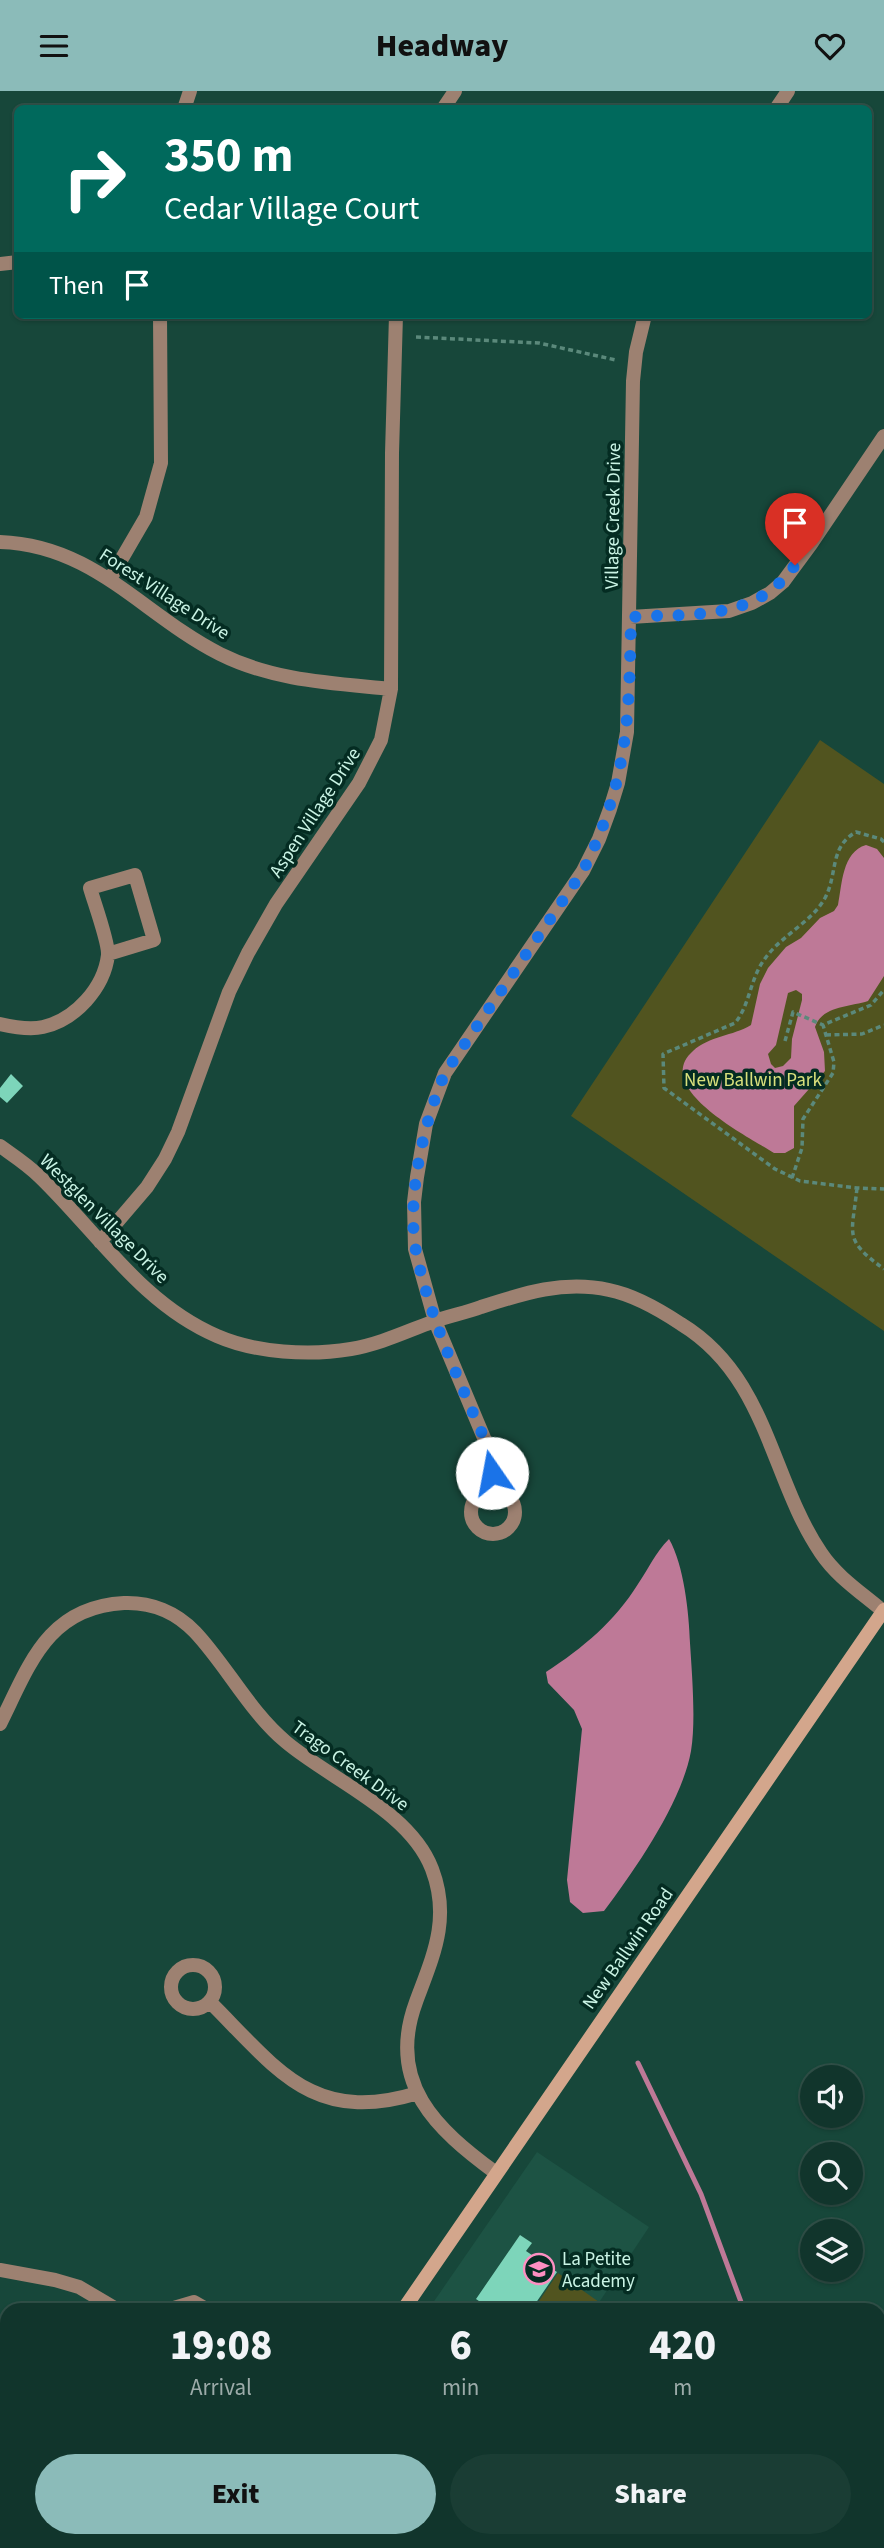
<!DOCTYPE html>
<style>
:root{--surface:#11352c;--page:#1a3d34;--text:#f1f3f6;--muted:#9caba9;--line:#305048;--accent:#8bbbb9}
body{margin:0;font-family:"Source Sans 3",sans-serif;background:var(--page);color:var(--text);height:100vh;display:flex;flex-direction:column;font-size:26px;white-space:nowrap}
*{box-sizing:border-box;margin:0}
p{font-size:23px;color:var(--muted)}
.icon{flex:none;width:38px;height:38px;fill:none;stroke:currentColor;stroke-width:2;stroke-linecap:round;stroke-linejoin:round}
.map{position:relative;flex:1;overflow:hidden}
.drawer{position:absolute;left:0px;top:2212px;width:886px;height:245px;display:flex;flex-direction:column;background:var(--surface);border-radius:21px 21px 0 0;box-shadow:0 2px 5px #0004,0 0 0 2px var(--line)}
.drawer>*{flex:none}
.top-card{position:absolute;left:14px;top:14px;width:858px;height:214px;border-radius:10px;box-shadow:0 2px 5px #0004,0 0 0 2px var(--line);background:#00695c;color:#fff;overflow:hidden}
.tools{position:absolute;left:800px;top:1974px;display:grid;gap:14px}
.tools a{display:grid;place-items:center;width:63px;height:63px;border-radius:50%;background:var(--surface);box-shadow:0 2px 5px #0004,0 0 0 2px var(--line);font-size:35px}
.pin{position:absolute;display:grid;place-items:center;width:60px;height:60px;color:#fff;margin:-72px -30px;border-radius:50% 50% 50% 0;rotate:-45deg;box-shadow:0 0 7px #0007}
.pin .icon{rotate:45deg}
.me{position:absolute;width:77px;margin:-38px;rotate:348deg;stroke-linejoin:round;filter:drop-shadow(0 0 5px #0008)}
.turn{display:flex;align-items:center;gap:24px;height:147px;padding:0 35px;font-size:32px}
.turn .icon{width:91px;height:91px;stroke-width:2.5}
.turn b{display:block;font-size:49px;line-height:60px}
.then{display:flex;align-items:center;height:66px;padding:0 35px;background:#0003;gap:14px;font-size:26px}
.eta{display:flex;justify-content:space-evenly;align-items:center;height:119px;text-align:center}
.eta b{font-size:42px;font-weight:800;line-height:49px}
.cta{display:flex;gap:14px;margin-top:auto;padding:14px 35px}
.cta a{flex:1;height:80px;border-radius:42px;background:var(--accent);color:#111;font-size:28px;font-weight:800;line-height:80px;text-align:center}
.cta a+a{background:var(--page);color:var(--text)}
header{display:flex;justify-content:space-between;align-items:center;height:91px;padding:0 35px;background:var(--accent);color:#111;font-size:32px;font-weight:800}
.map>svg:first-child{display:block}
.built{fill:#1d5344}
.green{fill:#51541f}
.water{fill:#be7997;fill-rule:evenodd}
.lines{fill:none;stroke-linecap:round;stroke-linejoin:round}
.stream{stroke:#be7997;stroke-width:5}
.building{fill:#7dd5ba}
.path{stroke:#5b897b;stroke-width:3.5;stroke-dasharray:5 3.5;stroke-linecap:butt}
.minor{stroke:#9d8171;stroke-width:14}
.secondary{stroke:#d3a68c;stroke-width:14}
.route{stroke:#1a73e8;stroke-width:12;stroke-dasharray:0 21.6}
.labels{text-anchor:middle;stroke-width:7;stroke-linejoin:round;paint-order:stroke}
.street-label{font-size:19px;fill:#caf4e5;stroke:#042c22}
.park-label{font-size:19px;fill:#d9e07c;stroke:#042c22}
.poi-label{font-size:19px;fill:#caf4e5;stroke:#042c22;text-anchor:start}
</style>
<header><svg class="icon" aria-label="menu" viewBox="0 0 24 24"><path d="M4 6h16M4 12h16M4 18h16"/></svg>Headway<svg class="icon" aria-label="heart" viewBox="0 0 24 24"><path d="M12 20l-8-8c-3-5 5-10 8-4 3-6 11-1 8 4z"/></svg></header>
<div class="map">
<svg width="884" height="2457" viewBox="0 0 884 2457">
<rect width="100%" height="100%" fill="#17473a"/>
<path class="built" d="M537,2061L649,2136L594,2219H428Z"/>
<path class="green" d="M820,649L884,693V1240L571,1025Z
M558,2182L599,2211L594,2219H533Z"/>
<path class="water" d="M866,754L877,758L884,767V885L868,910C849,916 822,915 815,936L824,961L825,980L794,1015V1057L785,1062H774C749,1046 651,997 693,960C709,945 733,945 751,934L760,893L768,877L786,856L801,847L820,827L834,820L838,814C842,794 842,761 866,754ZM796,899L802,903V909L792,948L791,967L783,975L775,977L771,973L768,963L776,954L788,902Z
M669,1448C684,1474 689,1522 690,1552C692,1584 696,1630 691,1660C682,1711 635,1779 604,1820L583,1822L570,1811L567,1789L582,1638L574,1619L548,1592L546,1581C583,1557 615,1530 638,1493C649,1477 655,1462 669,1448Z"/>
<g class="lines">
<path class="stream" d="M638,1972L701,2103L744,2219
M790,2450V2457"/>
</g>
<path class="building" d="M11,983L23,995L7,1012L0,1006V997Z
M520,2144L532,2152L526,2160L557,2181L531,2219H492L476,2208Z"/>
<g class="lines">
<path class="path" d="M416,246L539,252L616,269
M884,751L881,748L856,741C829,756 838,783 825,807C811,832 780,845 764,869C750,888 750,914 735,932L663,963L664,997L775,1078L800,1090L857,1097L884,1098
M826,944L862,943L884,934
M785,950L793,921L823,934
M792,1087L802,1057L803,1028L833,982L834,971L823,934L871,914L884,899
M857,1097C852,1145 843,1148 884,1178"/>
<path class="minor" d="M184,18L190,0
M443,18L455,0
M776,18L788,0
M0,173L18,171
M0,451C94,454 143,524 220,563C274,590 332,592 391,598
M110,488L146,426L161,372L160,224
M630,526L729,520L752,512L770,502L783,491L811,453L884,345
M0,933C13,936 29,939 43,936C75,929 104,897 108,864C109,852 94,811 90,797L135,784L154,849L108,863
M0,1055C14,1065 28,1074 40,1086C97,1141 142,1213 217,1245C256,1262 310,1265 351,1258C380,1253 405,1241 432,1231C448,1225 465,1222 481,1216C524,1202 564,1189 609,1199C634,1204 660,1219 681,1233C768,1286 770,1387 821,1462C837,1486 862,1502 883,1520
M100,1151L147,1096L165,1068L178,1041L229,901L248,862L276,813L359,692L381,649L391,598L392,362L396,224
M492,1398V1366L435,1230L415,1158L414,1111L417,1086L426,1033L445,982L583,780L599,748L610,718L618,692L627,641L633,290L636,261L645,224
M471 1421a22 22 0 1 1 44 0a22 22 0 1 1-44 0Z
M0,1633C29,1575 47,1516 124,1512C151,1511 176,1521 195,1541C227,1575 249,1620 286,1651C331,1689 410,1720 432,1778C451,1828 433,1865 416,1911C386,1992 436,2038 496,2082
M171 1896a22 22 0 1 1 44 0a22 22 0 1 1-44 0Z
M210,1911C278,1979 313,2034 418,2002
M0,2179L55,2189L79,2196L118,2219
M167,2219L194,2211L208,2219
M0,2451L8,2450"/>
<path class="secondary" d="M403,2219L884,1519
M242,2457L247,2450"/>
</g>
<g class="lines">
<path class="route" d="M492,1382V1366C464,1299 430,1231 416,1160C406,1107 424,1030 445,982L583,780C629,688 629,625 631,526C693,522 755,531 795,474"/>
</g>
<defs>
<g id="school-ring" transform="scale(1.575)"><circle r="9.5" fill="#042c22" stroke="#fc8fc1" stroke-width="1.5"/><path d="M0-5L7-2L0 1L-7-2ZM-4 1L0 2.5L4 1V4Q0 6-4 4Z" fill="#fc8fc1"/></g>
</defs>
<g fill-rule="evenodd">
<use href="#school-ring" x="539" y="2178"/>
</g>
<g class="labels">
<g class="street-label">
<text transform="translate(612 425) rotate(-89)" y="7">Village Creek Drive</text>
<text transform="translate(165 502) rotate(33)" y="7">Forest Village Drive</text>
<text transform="translate(314 721) rotate(-57)" y="7">Aspen Village Drive</text>
<text transform="translate(105 1127) rotate(45)" y="7">Westglen Village Drive</text>
<text transform="translate(351 1674) rotate(36)" y="7">Trago Creek Drive</text>
<text transform="translate(627 1857) rotate(-55)" y="7">New Ballwin Road</text>
</g>
<g class="park-label">
<text x="753" y="995">New Ballwin Park</text>
</g>
<g class="poi-label">
<text x="562" y="2174">La Petite<tspan x="562" dy="22">Academy</tspan></text>
</g>
</g>
</svg>
<div class="tools">
<a><svg class="icon" aria-label="sound" viewBox="0 0 24 24"><path d="M4 9h4l5-4v14l-5-4H4zM17 9q2 3 0 6"/></svg></a>
<a><svg class="icon" aria-label="search" viewBox="0 0 24 24"><circle cx="10" cy="10" r="6"/><path d="M15 15l6 6"/></svg></a>
<a><svg class="icon" aria-label="layers" viewBox="0 0 24 24"><path d="M12 4l9 5-9 5-9-5zM3 14l9 5 9-5"/></svg></a>
</div>
<div class="pin" style="left:795px;top:474px;background:#d93025"><svg class="icon" aria-label="arrive" viewBox="0 0 24 24"><path d="M6 21V4h12l-3 4 3 4H6"/></svg></div>
<svg class="me" style="left:492px;top:1382px" viewBox="-20 -20 40 40"><circle r="19" fill="#fff"/><path d="M0-13L10 11 0 6-10 11z" fill="#1a73e8"/></svg>
<div class="top-card">
<div class="turn"><svg class="icon" aria-label="right" viewBox="0 0 24 24"><path d="M7 20v-9h11M14 6l5 5-5 5"/></svg><div><b>350 m</b>Cedar Village Court</div></div>
<div class="then">Then<svg class="icon" aria-label="arrive" viewBox="0 0 24 24"><path d="M6 21V4h12l-3 4 3 4H6"/></svg></div>
</div>
<section class="drawer">
<div class="eta">
<div><b>19:08</b><p>Arrival</p></div>
<div><b>6</b><p>min</p></div>
<div><b>420</b><p>m</p></div>
</div>
<div class="cta"><a>Exit</a><a>Share</a></div>
</section>
</div>
